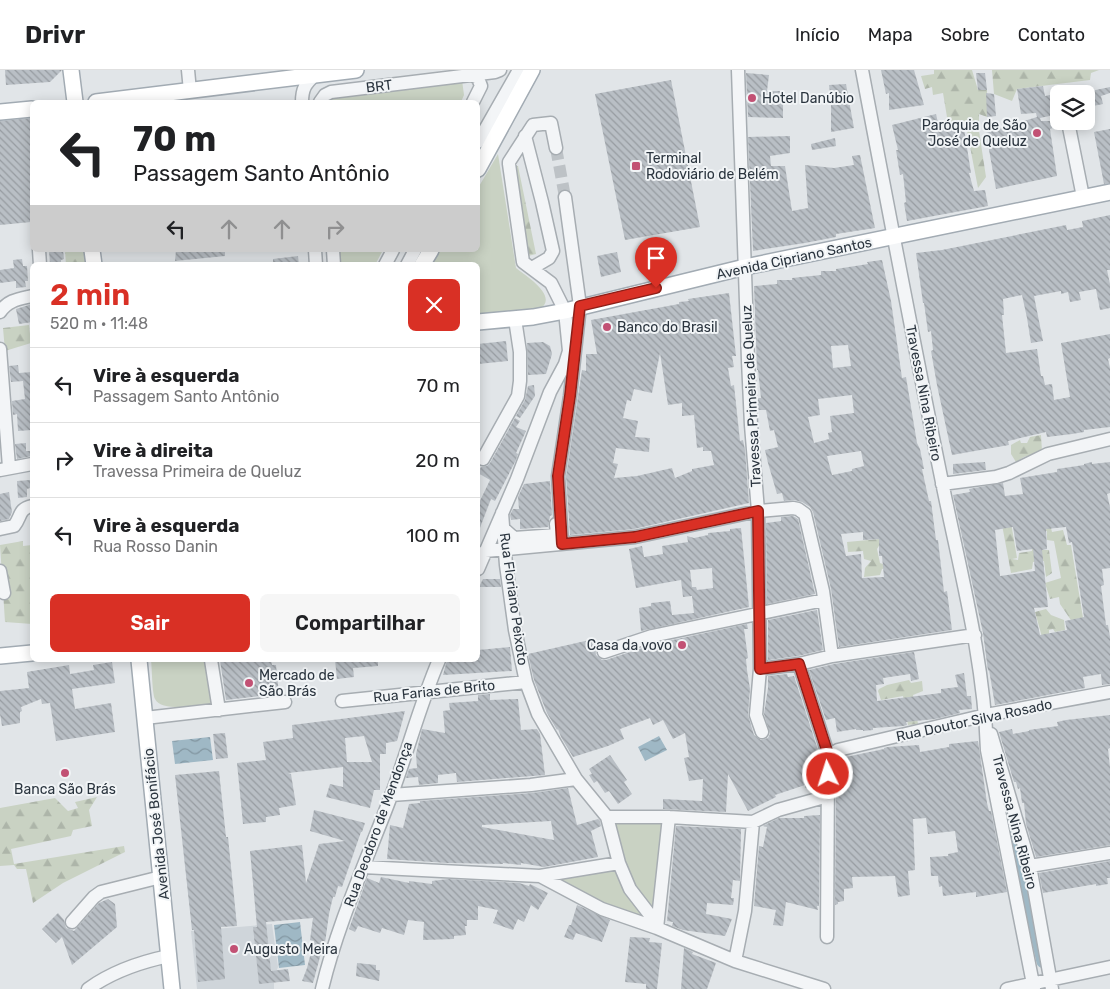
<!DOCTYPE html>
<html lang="pt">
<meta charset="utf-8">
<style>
:root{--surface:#fff;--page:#f6f6f6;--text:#202124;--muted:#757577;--line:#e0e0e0;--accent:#d93025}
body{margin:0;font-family:Rubik,sans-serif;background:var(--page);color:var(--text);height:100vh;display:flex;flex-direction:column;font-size:19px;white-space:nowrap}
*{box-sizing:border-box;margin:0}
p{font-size:16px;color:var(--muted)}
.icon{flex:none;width:28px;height:28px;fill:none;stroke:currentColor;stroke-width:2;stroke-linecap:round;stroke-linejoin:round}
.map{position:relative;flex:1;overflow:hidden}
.side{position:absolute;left:30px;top:192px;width:450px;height:400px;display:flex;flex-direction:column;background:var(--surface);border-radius:8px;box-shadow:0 2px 12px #0003}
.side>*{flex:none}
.hud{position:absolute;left:30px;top:30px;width:450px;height:152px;border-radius:8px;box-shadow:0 2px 12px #0003;background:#fff;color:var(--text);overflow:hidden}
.tools{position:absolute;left:1050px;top:15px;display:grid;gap:10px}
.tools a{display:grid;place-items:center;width:45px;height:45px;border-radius:8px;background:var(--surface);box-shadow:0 2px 12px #0003;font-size:25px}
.pin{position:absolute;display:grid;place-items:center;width:42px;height:42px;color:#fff;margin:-51px -21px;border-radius:50% 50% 50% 0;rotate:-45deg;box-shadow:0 0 5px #0007}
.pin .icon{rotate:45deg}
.me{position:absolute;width:55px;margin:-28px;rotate:356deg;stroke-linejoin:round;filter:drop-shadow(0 0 4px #0008)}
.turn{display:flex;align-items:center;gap:18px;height:105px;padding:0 20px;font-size:22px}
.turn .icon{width:65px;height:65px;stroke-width:2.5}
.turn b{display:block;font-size:35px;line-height:42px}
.lanes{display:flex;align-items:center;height:48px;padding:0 20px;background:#0003;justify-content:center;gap:25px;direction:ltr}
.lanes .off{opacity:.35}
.round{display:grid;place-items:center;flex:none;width:52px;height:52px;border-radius:8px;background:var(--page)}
.overview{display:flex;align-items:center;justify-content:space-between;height:85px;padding:0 20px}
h1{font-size:30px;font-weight:600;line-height:38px;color:var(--accent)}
.action{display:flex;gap:10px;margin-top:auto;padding:10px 20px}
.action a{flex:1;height:58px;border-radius:8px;background:var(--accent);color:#fff;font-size:20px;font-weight:600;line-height:58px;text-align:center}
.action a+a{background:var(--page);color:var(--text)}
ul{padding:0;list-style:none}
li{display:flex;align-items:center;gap:15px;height:75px;padding:0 20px;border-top:1px solid var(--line)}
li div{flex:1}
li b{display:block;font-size:19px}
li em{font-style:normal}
header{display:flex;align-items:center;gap:30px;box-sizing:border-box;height:70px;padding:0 25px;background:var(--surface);border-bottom:1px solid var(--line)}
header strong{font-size:24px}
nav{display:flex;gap:28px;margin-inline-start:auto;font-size:18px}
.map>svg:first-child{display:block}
.built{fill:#cfd5da}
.forest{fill:url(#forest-firs)}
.park{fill:#c9d2c3}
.water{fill:url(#water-waves)}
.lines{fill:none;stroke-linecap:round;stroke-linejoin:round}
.canal{stroke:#9fb8c5;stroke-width:11}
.building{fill:url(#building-back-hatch);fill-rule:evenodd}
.minor-tunnel{stroke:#bdc2c6;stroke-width:12;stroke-dasharray:12 6;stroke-linecap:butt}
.minor-casing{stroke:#a7adb2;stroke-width:15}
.major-casing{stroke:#a2abb3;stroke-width:18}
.minor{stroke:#f3f5f7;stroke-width:12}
.major{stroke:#fff;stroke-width:15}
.route-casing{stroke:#8d1f18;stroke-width:12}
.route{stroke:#d93025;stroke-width:9}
.poi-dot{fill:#c25174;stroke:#f1f4f6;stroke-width:2}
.labels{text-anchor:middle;stroke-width:4;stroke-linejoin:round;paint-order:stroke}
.street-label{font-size:14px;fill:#2b353f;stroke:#f1f4f6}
.poi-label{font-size:14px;fill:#2b353f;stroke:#f1f4f6;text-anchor:start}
</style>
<header>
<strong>Drivr</strong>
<nav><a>Início</a><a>Mapa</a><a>Sobre</a><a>Contato</a></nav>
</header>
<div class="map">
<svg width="1110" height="919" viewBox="0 0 1110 919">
<defs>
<pattern id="forest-firs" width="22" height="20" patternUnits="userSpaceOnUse" patternTransform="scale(1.25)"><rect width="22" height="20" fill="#c9d2c3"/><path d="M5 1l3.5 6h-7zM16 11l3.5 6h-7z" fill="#adb5a9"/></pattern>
<pattern id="water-waves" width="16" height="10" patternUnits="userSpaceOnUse" patternTransform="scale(1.25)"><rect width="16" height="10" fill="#9fb8c5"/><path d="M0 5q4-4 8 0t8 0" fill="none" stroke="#8296a1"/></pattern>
<pattern id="building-back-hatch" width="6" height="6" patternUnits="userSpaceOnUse" patternTransform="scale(1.25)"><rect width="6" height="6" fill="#b9bfc5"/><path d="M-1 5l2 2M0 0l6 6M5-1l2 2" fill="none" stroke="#979ca1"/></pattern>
</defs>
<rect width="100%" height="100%" fill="#e1e5e8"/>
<path class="built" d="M272,854L278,897L274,908V919H197L191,861Z"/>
<path class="forest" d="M934,0H972L978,20H987V47L979,44V61L986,107L978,118L967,61L962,53L949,59L943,23L933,25L932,17L925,19L921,6L934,4Z
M992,0H1099L1091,3L1090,10L1017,19L1012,31L994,24Z
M510,96H518L536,184L524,187Z
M65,180H87L89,195H66Z
M29,255L31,273L5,281L3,258Z
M1041,365L1042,381L1024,387L1016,392L1011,384V375L1020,370L1021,373H1027L1030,367Z
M1009,441L1017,488L1012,489L1018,490L1019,483L1032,481L1031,467L1041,480H1049L1052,503L1046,507L1044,491L1033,492L1032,499L1011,503L1000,444Z
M1050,454L1052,462L1063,460L1067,475H1071L1086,566L1077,559L1060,534L1059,527L1050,529L1045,513L1061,508L1054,471L1047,470V461L1036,460Z
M879,469L880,474L877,479L880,493L890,497L882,499L880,505L864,507L865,498L871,491L864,489L863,481L848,482L847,472Z
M23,471V476L32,475V554L5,552L0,475Z
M1046,539L1051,545L1064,550L1065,560L1055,562L1053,559L1049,560V566L1042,567L1035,542Z
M909,610L911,613L922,611L923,621L913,625L918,654L908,655L903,626L881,630L878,621L879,619L887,615Z
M97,727L89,740L92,756L73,760L71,766L11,779L14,794L124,776L125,782L63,813L33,833L26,799H17L14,795L0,796V738L55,728L68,741L78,738L75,732Z"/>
<path class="park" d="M462,10L464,25L461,32H326L332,27Z
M498,84L516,198C526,206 559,226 540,239L478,246V195H431L440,180H478V118Z
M337,180H383L375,195H338Z
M151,590H209L214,634C201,635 162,643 155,629C152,623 152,598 151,590Z
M611,750L665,751L655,856L605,835L555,807L624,797Z"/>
<path class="water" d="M659,666L667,680L645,691L638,677Z
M210,667L213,690L175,694L172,671Z
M300,852L305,895L279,898L274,855Z"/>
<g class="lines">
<path class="canal" d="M1005,730L1042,892"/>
</g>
<path class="building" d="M5,0H62L50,12L6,15Z
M881,0H914L924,35L889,40V23L886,24Z
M746,3L769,5L767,21H783V48L748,47Z
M976,3H985L987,20H978Z
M671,10L700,157L625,170L595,24Z
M846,14L854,58L831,62V31L829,15Z
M1043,16L1045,26L1059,23V44L1040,48L1041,51H1063L1061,55L1050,59L1057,106L996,119L986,63L1037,47L1036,43L1021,44L1017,19Z
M1110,17V23L1101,26L1103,34L1093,36L1091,29L1086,31V22Z
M986,23L994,24L996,46L987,47Z
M936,44L939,57L963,52L971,103H969L974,121L985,120L988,136L907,151L904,133L906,132L903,104L900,105L896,80H898L892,55Z
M32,48V138H30L31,152L0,155V51Z
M1110,59V113L1104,114L1094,62Z
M790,66V83L770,86L771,96H785L792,141L808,138L805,95L834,98L854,95L852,86L860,85L875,158L836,164V167L805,173L753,181L748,67Z
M835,68L836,76L812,80L811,74Z
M1110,145V200H1107L1110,214V238L1100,240L1096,219L1079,222L1081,230L1070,232L1068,222L1061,224V221L1034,226L1043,271L1031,273L1027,248L1022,225L1003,229L1004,245H1002L1006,283L1037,279L1041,306H1043L1045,315L1052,314L1054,330L1070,327L1061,273L1110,264V288L1108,289L1110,298V357L1084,360V362L1072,364L1047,367L1046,362L1008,371L1009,375L952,385L937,315L931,281L933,280L931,261L928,262L924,233H923L916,183L942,180L1066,155L1067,160L1083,157L1082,151Z
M49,180H63L64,189L61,190V195H50Z
M176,180H225V186L175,191Z
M617,182L621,202L601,207L597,186Z
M298,186L299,195H273V189Z
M22,189L23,196H27L28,211H25L26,217L16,218V211L0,213V200L14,198L13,190Z
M882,190L891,231L902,308L906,307L917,373L920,379L924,399H922L929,431H931L936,470H938L944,522L947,521L952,560L839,577L831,519L813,442L810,437L802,432L794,430L784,431L782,423L777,424L768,393L765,380L778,377L774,360L770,361L766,340H758V328H761L758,300H757L754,216L777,214V210H792V208L821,205V201H836V199L868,194L867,192ZM848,275L851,296L833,298L831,276ZM852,325L854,343L830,346L832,362L828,363L829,369L814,373L808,347L820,345L818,329ZM861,381L864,396L852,399V401L832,405L827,386ZM863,462V470L879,469V486H882L884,507L862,508L861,484L846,486L841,464Z
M729,223L736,286H732L734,297L728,298L731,316L734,315L740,371L743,370L745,380L749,433L634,459L570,465L566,406L582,300L586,301V284H597L591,250L679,234V232L689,231L688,229ZM660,283L668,335L682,333V346L694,345L697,378L703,377V381H711L714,395L692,399V401L675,408L672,398L637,406L614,408L618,394L613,393L616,378L649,382L650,368L635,367L638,351L623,348L627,330L631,331L634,319L652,323Z
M32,234V252L19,254L16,239Z
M506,271L508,291L478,294V274Z
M543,272L550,276L552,284L546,304L528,305L527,273Z
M18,295L19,303L32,302V360L18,361L17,344L13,345L12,331L25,329L23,311L11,312L9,296Z
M534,315L535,326L520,348L516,346L525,330L528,316Z
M515,348L520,351L516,357L526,361L516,383L518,384L516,390L495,431L491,429L478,463V435L490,410L478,403L481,397L487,396L490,393Z
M26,373V381H32V386L17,389L15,374Z
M985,392L986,400L953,404V394Z
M1092,392V394L1110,392V423L1107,424L1110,437V498L1102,499L1104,515L1101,516L1106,555H1108L1110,567V614L1102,615L1101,604L1083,607L1085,618L995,635L989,600L988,601L983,563L953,425L970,422L969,419L1003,413L1005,426L1023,424L1020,408L1057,402V399L1084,395V394ZM1013,457L1017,481L1033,479L1035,501L1000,506L995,460ZM1066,457L1069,473L1072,472L1084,547L1065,551L1067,560L1040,565L1034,538L1048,537L1042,480L1047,479L1046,459Z
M30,410V418L27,419V427L18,428L17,411Z
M550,411L552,445L550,446L548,457L520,459V449L511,450L510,445L513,439H519L518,427L524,414Z
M9,422L12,442L9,449L0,451V424Z
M793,446L798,449L815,524L767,534L766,453L781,451V447Z
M741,458L749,537L641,561L639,538L651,536V533L670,531L672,545L694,543L692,526L683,527L681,510L636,518L629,479L642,476L644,487L663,484L662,476L688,472L687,466L694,468L708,465V463L730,461V459ZM712,498L713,518L697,520L696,517H692L690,500Z
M483,509H500L501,517H479Z
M817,540L823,580L798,586L768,590V550Z
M747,554L748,559H744L748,588L746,589L747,600L750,619L748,645L754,665L761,670L768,668L770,664L764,644L768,618V606L787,604L788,607L794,606L818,680L816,681L820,704V715L805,718V715L775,725L776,727L748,741L728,704L726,742L663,739V729L702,731L703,709L689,711L684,688L689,687L685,663L673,669L663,650L653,655L650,648L620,659L624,669L608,676L573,687L561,667L558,659L557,660L547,643L534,610L528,584L594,569L596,585L602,590H606L654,574Z
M510,577L512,601L443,605L447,590H478V580Z
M914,582L919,609L911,611L910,604L883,608L884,614L876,615L877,631L941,623V619L958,617L955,605L964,603L967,626H971L972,639L959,640L960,643L935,649L906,652L907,655L903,656L873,658V660L863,661V660H856V659L837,662L835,648L826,650L809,600L834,594Z
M220,590H271L272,595H276L279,624L226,630Z
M335,590H378V596L353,598L354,607L337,609Z
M112,592L115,613L72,619L75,639L111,633L115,662L56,671L50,633L42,634L41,629L21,637L22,641L20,642V653L2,656L0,644V621L29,618L27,602L69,595L70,604L94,600L93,595Z
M490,624V630L518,629L521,660L537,659L540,664L545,705L457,712L456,703L438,705V713L419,715L418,707L406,708L409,699L417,698L416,684L422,659L445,663L443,641L450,640L449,633L478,631V625Z
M405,641L397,671L386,673V684H380V720H374L370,738L326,727L330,714L343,717V697L288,703L291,704L296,735L279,738L280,745L266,747V752L243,754L237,693L266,690L263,672L293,668L292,655ZM364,666L372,692H347L345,668Z
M1110,645V678L1108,679L1110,697V775L1036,787L1026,754L1024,733H1022L1020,718L1018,719L1016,712H1014L999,662L1012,659L1013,664L1029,661V660L1058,656L1057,652L1066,650Z
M225,663L228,688L216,689L213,664Z
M978,671L987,733L989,741H991L1007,822L976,827V822L943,826L942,816L939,817L938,806H931L930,787L948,786V784L958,782L955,761L928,764L926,748L913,749L915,800L908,801L910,825L898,827L895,806L852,807L853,818L844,819V831L838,832V834L835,835L836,708L838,690L841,688L884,679V678L888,677L919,675L920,682L949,677V674Z
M610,685L627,710L624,712L632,724L618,734L609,721L605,723L597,711L594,713L589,705L592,704L589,699Z
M219,701L226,767H228L237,856L221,857L225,909L198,912L194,860H192L175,705Z
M568,718L577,755L598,749L600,751L601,756L591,761L598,787L544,797L521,793V795L503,793V794L447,793L387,789L390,755L403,758L409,734L420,733V731L532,723ZM551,751L554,770L482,757V755Z
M314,740L365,753L362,762H361L342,817L338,816L335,827H333L329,844L325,873L324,872L313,913L302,911L307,898L314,871L310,870L313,848L266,852L271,901L288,899L290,911L259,914L253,857H257L250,781L302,775L306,813L319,774L345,771L310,761Z
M820,745L819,836H817L818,840L786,832L783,856L773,855L776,840L754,836L759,776L763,777L767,757L763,756L779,748H804V746Z
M676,756L741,759L740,811L733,810L731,828H734L733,835L707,833L706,844L732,849L725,866L683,860L672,856L673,852L667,851Z
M1110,791V808H1107L1108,814L1096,816V814L1043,823L1039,803Z
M381,807L409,813V811L432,814V811L448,809L519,813L529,816L530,814L548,823L538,840L531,835L524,852L518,849L513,860L493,853L498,840L478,836V850H467V856H465L466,865L454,866V869L423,870L424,852L408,850L404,865L382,858L380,863L358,856L355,862L349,859L367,808L379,813Z
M108,829L115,834L117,857L72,895L62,867L56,873L42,859L58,843L64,850L66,858L74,861L99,833Z
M577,835L610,850L602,872L576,863L573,870L564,867L569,855H571Z
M630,867L650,868L649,872L662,873L657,919H646V914L625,912Z
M684,878L693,882L692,884L716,893L707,919H681Z
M357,893L376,895V900H380L379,911L356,906Z"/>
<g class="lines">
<path class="minor-tunnel" d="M556,78L565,127"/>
<g class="minor-casing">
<path id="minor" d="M188,0L190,21
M738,0L748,290L751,355L758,441L760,599L756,645L762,662
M862,0C888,138 914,275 942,412C960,501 984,589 987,680L1034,919
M472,5L478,8L481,16L473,32
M302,32C302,19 305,14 315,5
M320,32L325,25L331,22L495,2L500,0
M1069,57L1083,127
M525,66L542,132L553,181L549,188L532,198
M478,72L519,0
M39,180L40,195
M315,180L316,195
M333,180L334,195
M385,195L393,180
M407,195L415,180
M0,242C8,230 19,229 32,226
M0,279L9,397
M483,389L518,326L520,311V282L515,249
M0,400L32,394
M942,414L996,407L1009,403L1048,384L1110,369
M502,443L506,495L515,560L526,612L538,644L576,709L607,747L619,793L630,819L657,854
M0,459L14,456C22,446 18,439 32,436
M504,459L514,468L557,465L556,454
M562,474L558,406L570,326L580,236L565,127
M485,481L635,467L758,441L793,438L798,439L805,444L823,521L832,586
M478,499L517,409L550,322L565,294L569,281L565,241L551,213L523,192L509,94V92L533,55L551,53L556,78
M0,501L4,523
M604,582L652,566L824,530
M211,590L219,640
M799,594L829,687
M760,599L799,594L832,586L975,565
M342,631L526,612
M145,648L285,632
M991,664L1030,796L1052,919
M391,725L531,715L576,709
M607,747H669L753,752L778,740L821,728L828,723
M1030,796L1110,783
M363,797L540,806L619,793
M540,806L602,839L657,858L735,891L824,919
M72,852L94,827L101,822L161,807
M657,858L669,747
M827,867L828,694C829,687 831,684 838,680L986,645L1110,622
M735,891L745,841L753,752
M88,919C113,901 140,892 169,886
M322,919C338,852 367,790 391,726C408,681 420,634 439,590
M1007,919L1110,897"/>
</g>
<g class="major-casing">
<path id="major" d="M71,0L75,32
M96,32L356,0
M0,42L32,39
M478,99L532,0
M92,180L94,195
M422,195L431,180
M478,252L533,247L565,241L745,197L1110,122
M0,586L32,583
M139,590L172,919"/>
</g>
<use href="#minor" class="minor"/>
<use href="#major" class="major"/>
</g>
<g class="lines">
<g class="route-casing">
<path id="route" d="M656,218L580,236L570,326L558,406L562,474L635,467L758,441L760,599L799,594L829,687L828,704"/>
</g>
<use href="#route" class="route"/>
</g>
<g class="poi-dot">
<circle cx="752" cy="28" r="5"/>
<circle cx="1037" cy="63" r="5"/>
<rect x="631" y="91" width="10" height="10" rx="2.5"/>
<circle cx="607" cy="257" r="5"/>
<circle cx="682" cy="575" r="5"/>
<circle cx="249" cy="613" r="5"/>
<circle cx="65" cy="703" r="5"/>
<circle cx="234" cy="879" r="5"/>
</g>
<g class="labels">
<g class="street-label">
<text transform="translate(379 16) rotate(-7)" y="5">BRT</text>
<text transform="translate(794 188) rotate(-12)" y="5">Avenida Cipriano Santos</text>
<text transform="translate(924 323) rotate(79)" y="5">Travessa Nina Ribeiro</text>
<text transform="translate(751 326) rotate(-93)" y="5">Travessa Primeira de Queluz</text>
<text transform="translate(514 529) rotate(82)" y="5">Rua Floriano Peixoto</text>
<text transform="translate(434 621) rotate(-6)" y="5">Rua Farias de Brito</text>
<text transform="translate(974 650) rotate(-12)" y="5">Rua Doutor Silva Rosado</text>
<text transform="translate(1015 752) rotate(75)" y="5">Travessa Nina Ribeiro</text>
<text transform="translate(156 754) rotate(-96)" y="5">Avenida José Bonifácio</text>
<text transform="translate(378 754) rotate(-70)" y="5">Rua Deodoro de Mendonça</text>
</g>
<g class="poi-label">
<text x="762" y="33">Hotel Danúbio</text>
<text x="1027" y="60" text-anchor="end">Paróquia de São<tspan x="1027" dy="16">José de Queluz</tspan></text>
<text x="646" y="93">Terminal<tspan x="646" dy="16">Rodoviário de Belém</tspan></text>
<text x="617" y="262">Banco do Brasil</text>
<text x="672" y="580" text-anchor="end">Casa da vovo</text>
<text x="259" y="610">Mercado de<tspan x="259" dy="16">São Brás</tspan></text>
<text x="65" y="724" text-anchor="middle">Banca São Brás</text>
<text x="244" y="884">Augusto Meira</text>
</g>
</g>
</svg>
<div class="tools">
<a><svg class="icon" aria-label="layers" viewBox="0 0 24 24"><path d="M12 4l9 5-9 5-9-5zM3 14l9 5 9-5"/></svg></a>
</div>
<div class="pin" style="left:656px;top:218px;background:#d93025"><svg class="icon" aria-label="arrive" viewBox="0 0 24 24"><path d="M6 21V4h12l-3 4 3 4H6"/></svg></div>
<svg class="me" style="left:828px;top:704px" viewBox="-20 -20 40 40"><circle r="17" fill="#d93025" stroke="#fff" stroke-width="3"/><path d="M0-11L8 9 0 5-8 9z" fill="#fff"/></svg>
<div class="hud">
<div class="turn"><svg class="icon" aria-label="left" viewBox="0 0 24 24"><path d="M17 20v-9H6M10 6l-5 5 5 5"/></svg><div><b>70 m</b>Passagem Santo Antônio</div></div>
<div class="lanes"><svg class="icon" aria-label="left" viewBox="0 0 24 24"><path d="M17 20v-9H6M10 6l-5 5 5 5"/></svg><svg class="icon off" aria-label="ahead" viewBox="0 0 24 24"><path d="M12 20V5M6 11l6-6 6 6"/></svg><svg class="icon off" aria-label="ahead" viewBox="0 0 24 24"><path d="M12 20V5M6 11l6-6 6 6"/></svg><svg class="icon off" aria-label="right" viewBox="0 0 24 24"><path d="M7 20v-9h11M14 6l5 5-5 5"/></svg></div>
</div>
<section class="side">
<div class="overview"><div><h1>2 min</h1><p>520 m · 11:48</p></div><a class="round" style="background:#d93025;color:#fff"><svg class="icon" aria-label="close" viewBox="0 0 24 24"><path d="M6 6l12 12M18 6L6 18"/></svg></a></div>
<ul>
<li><svg class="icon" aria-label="left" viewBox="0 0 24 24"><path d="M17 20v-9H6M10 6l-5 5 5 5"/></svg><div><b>Vire à esquerda</b><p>Passagem Santo Antônio</p></div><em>70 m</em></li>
<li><svg class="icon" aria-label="right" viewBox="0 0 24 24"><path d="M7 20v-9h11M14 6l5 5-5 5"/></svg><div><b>Vire à direita</b><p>Travessa Primeira de Queluz</p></div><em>20 m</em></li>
<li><svg class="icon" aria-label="left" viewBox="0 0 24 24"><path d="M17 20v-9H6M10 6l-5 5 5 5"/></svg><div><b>Vire à esquerda</b><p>Rua Rosso Danin</p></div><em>100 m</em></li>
</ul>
<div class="action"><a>Sair</a><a>Compartilhar</a></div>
</section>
</div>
